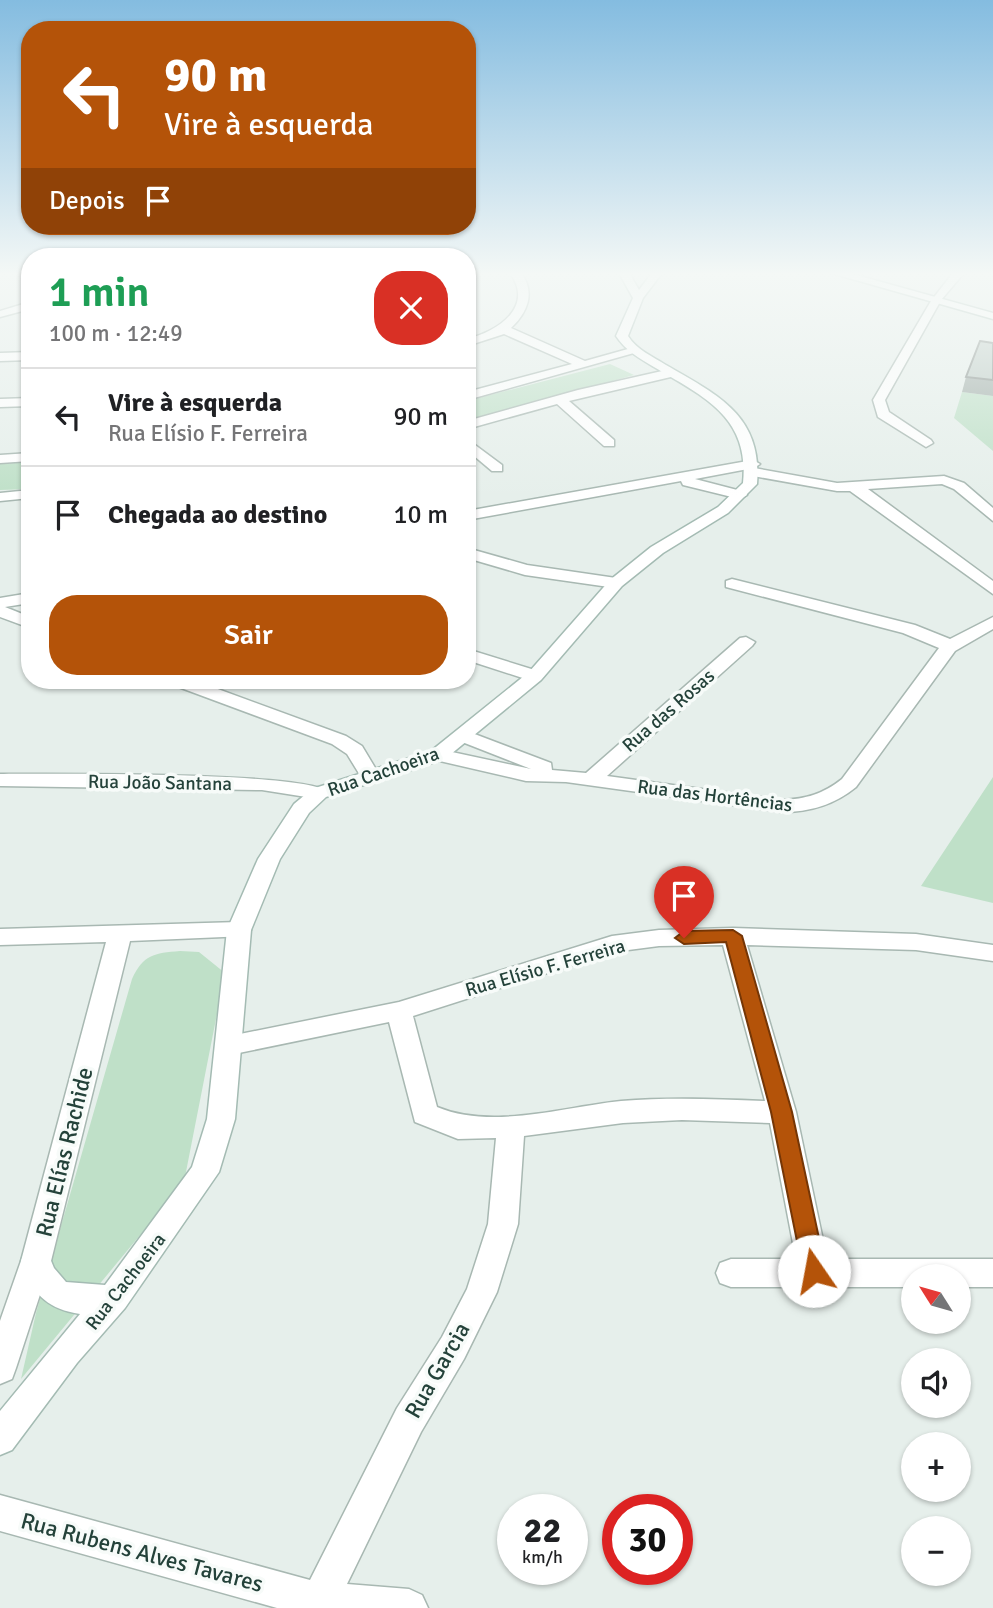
<!DOCTYPE html>
<html lang="pt">
<meta charset="utf-8">
<style>
:root{--surface:#fff;--page:#f6f6f6;--text:#202124;--muted:#757577;--line:#e0e0e0;--accent:#b45309}
body{margin:0;font-family:Signika,sans-serif;background:var(--page);color:var(--text);height:100vh;display:flex;flex-direction:column;font-size:26px;white-space:nowrap}
*{box-sizing:border-box;margin:0}
p{font-size:23px;color:var(--muted)}
.icon{flex:none;width:38px;height:38px;fill:none;stroke:currentColor;stroke-width:2;stroke-linecap:round;stroke-linejoin:round}
.map{position:relative;flex:1;overflow:hidden}
.panel{position:absolute;left:21px;top:248px;width:455px;height:441px;display:flex;flex-direction:column;background:var(--surface);border-radius:28px;box-shadow:0 2px 5px #0004}
.panel>*{flex:none}
.top-card{position:absolute;left:21px;top:21px;width:455px;height:214px;border-radius:28px;box-shadow:0 2px 5px #0004;background:#b45309;color:#fff;overflow:hidden}
.needle{width:46px;rotate:307deg}
.tools{position:absolute;left:901px;top:1264px;display:grid;gap:14px}
.tools a{display:grid;place-items:center;width:70px;height:70px;border-radius:50%;background:var(--surface);box-shadow:0 2px 5px #0004;font-size:35px}
.speed{position:absolute;left:497px;top:1494px;display:flex;gap:14px;font-size:35px;font-weight:700;text-align:center}
.speed>*{display:grid;place-content:center;width:91px;height:91px;border-radius:50%;background:var(--surface);box-shadow:0 2px 5px #0004;line-height:1}
.speed small{font-size:18px;font-weight:400}
.speed .limit{border:10px solid #d22;background:#fff;color:#111}
.pin{position:absolute;display:grid;place-items:center;width:60px;height:60px;color:#fff;margin:-72px -30px;border-radius:50% 50% 50% 0;rotate:-45deg;box-shadow:0 0 7px #0007}
.pin .icon{rotate:45deg}
.me{position:absolute;width:77px;margin:-38px;rotate:348deg;stroke-linejoin:round;filter:drop-shadow(0 0 5px #0008)}
.turn{display:flex;align-items:center;gap:24px;height:147px;padding:0 28px;font-size:32px}
.turn .icon{width:91px;height:91px;stroke-width:2.5}
.turn b{display:block;font-size:49px;line-height:60px}
.then{display:flex;align-items:center;height:66px;padding:0 28px;background:#0003;gap:14px;font-size:26px}
.round{display:grid;place-items:center;flex:none;width:74px;height:74px;border-radius:28px;background:var(--page)}
.head{display:flex;align-items:center;justify-content:space-between;height:119px;padding:0 28px}
h1{font-size:42px;font-weight:600;line-height:52px;color:#1e9e55}
.action{display:flex;gap:14px;margin-top:auto;padding:14px 28px}
.action a{flex:1;height:80px;border-radius:28px;background:var(--accent);color:#fff;font-size:28px;font-weight:600;line-height:80px;text-align:center}
ul{padding:0;list-style:none}
li{display:flex;align-items:center;gap:21px;height:98px;padding:0 28px;border-top:2px solid var(--line)}
li div{flex:1}
li b{display:block;font-size:26px}
li em{font-style:normal}
.map>svg:first-child{display:block}
.green{fill:#bfe0c8}
.lines{fill:none;stroke-linecap:round;stroke-linejoin:round}
.minor-casing{stroke:#a8b8b2;stroke-width:3}
.secondary-casing{stroke:#a4bbb3;stroke-width:3}
.minor{fill:#fff;fill-rule:evenodd}
.secondary{fill:#fff;fill-rule:evenodd}
.wall{fill:#a1aea9}
.building{fill:#bbcac4;stroke:#838d89;stroke-width:2}
.route{fill:#b45309;stroke:#753606;stroke-width:2}
.labels{text-anchor:middle;stroke-width:7;stroke-linejoin:round;paint-order:stroke}
.street-label{font-size:19px;fill:#24423a;stroke:#f7fbf9}
.near-street-label{font-size:23px;fill:#24423a;stroke:#f7fbf9}
</style>
<div class="map">
<svg width="993" height="1608" viewBox="0 0 993 1608">
<rect width="100%" height="100%" fill="#e6efeb"/>
<path class="green" d="M610,364L634,375L467,422V401Z
M962,392L993,396V451L954,418Z
M30,462V489L0,490V464Z
M993,777V903L921,886Z
M180,951L199,952L225,973L184,1182L21,1379L36,1313L132,979C143,955 154,953 180,951Z"/>
<g class="lines">
<g class="minor-casing">
<path id="minor" d="M510,273H521C536,293 527,313 511,328L585,361L635,347L641,351L467,400V392L572,364L504,334L467,346V339C497,332 535,307 510,273Z
M953,273H964L941,300L885,400L889,412L931,440L933,443L926,447L878,417L873,400L931,301Z
M30,302V309L0,317V311Z
M30,352V360L0,361V353Z
M671,369L677,373L675,376L569,401L614,440V446H604L557,404L467,429V421L578,390Z
M30,398V406L0,407V399Z
M467,439L502,465V471H492L467,450Z
M30,453V461L0,463V455Z
M753,460L760,464L754,468L837,483L944,476L964,483L993,508V521L954,489L942,484L868,489L993,581V594L850,491H837L753,476L748,475V469L695,479L745,492L747,495L740,499L683,485L681,481L467,520V511Z
M30,490V498L0,501V493Z
M467,548L527,565L616,578L624,583L616,588L525,575L467,558Z
M732,579L915,625L950,639L993,617V629L955,651L856,787C834,805 810,812 782,812L566,782L526,781L431,759L428,755L438,749L531,769L457,740L454,736L457,732L464,730L551,763L552,770L586,773L740,638L746,637L755,642L752,646L607,776L782,800C806,799 823,794 842,779L939,648L903,633L726,587V581Z
M30,593V603L5,607L30,617V628L0,617V598Z
M467,649L541,672L544,676L535,682L467,660Z
M171,681H196L346,736L362,746L380,776L377,780H363L347,754L332,744L173,685Z
M0,774C42,774 314,771 329,793L319,799L262,790L0,786Z
M239,922L247,924L251,930L247,936L130,941L51,1261L16,1368L12,1379L0,1384V1321L21,1261L106,942L0,945V929Z
M733,928L916,934L993,945V961L916,950L747,945L796,1112L827,1259H993V1287H959V1276H914V1287H731L720,1283L716,1273L720,1263L731,1259H796L770,1123L682,1120L623,1123L524,1136L518,1224L497,1292L464,1359L421,1432L347,1584L409,1589L422,1595L428,1608H277L0,1531V1495L310,1580L397,1408L442,1337L467,1289L488,1224L496,1138L458,1139L415,1122L389,1022L229,1055L220,1052L216,1045L220,1038L399,1002L612,936L659,930ZM723,945L765,1101C717,1099 669,1097 621,1101C563,1107 492,1130 437,1107L413,1016L613,952L659,946Z"/>
</g>
<g class="secondary-casing">
<path id="secondary" d="M619,273H629L639,290L652,273H662L643,298L628,336C637,350 652,356 666,365C718,395 763,416 757,484L728,513L663,553L622,586L541,680L445,759L326,797L309,813L280,859L251,930L235,1119L219,1172L125,1308L77,1363L12,1450L0,1455V1411L80,1314C46,1309 31,1292 21,1261L25,1251L36,1247L47,1251L54,1268L66,1282L105,1285L192,1167L207,1119L227,930L258,859L294,804L312,789L431,751L529,672L610,580L651,547L718,507L743,483C750,417 704,397 654,367C639,358 626,351 616,336L633,298Z
M831,273H849L993,313V319Z"/>
</g>
<use href="#minor" class="minor"/>
<use href="#secondary" class="secondary"/>
</g>
<path class="wall" d="M993,343V396L962,392L966,377Z"/>
<path class="building" d="M980,341L993,343V380L966,377Z"/>
<linearGradient id="sky" x2="0" y2="1"><stop stop-color="#84bce0"/><stop offset="0.55" stop-color="#f4f8f6"/><stop offset="1" stop-color="#f4f8f6" stop-opacity="0"/></linearGradient>
<rect width="993" height="498" fill="url(#sky)"/>
<path class="route" d="M733,930L742,936L792,1112L826,1271L822,1279L814,1282L806,1279L803,1271L771,1112L726,942L684,944L675,938L684,931Z"/>
<g class="labels">
<g class="street-label">
<text transform="translate(668 710) rotate(-41)" y="7">Rua das Rosas</text>
<text transform="translate(383 771) rotate(-19)" y="7">Rua Cachoeira</text>
<text transform="translate(160 782) rotate(1)" y="7">Rua João Santana</text>
<text transform="translate(715 795) rotate(7)" y="7">Rua das Hortências</text>
<text transform="translate(545 967) rotate(-16)" y="7">Rua Elísio F. Ferreira</text>
<text transform="translate(125 1281) rotate(-52)" y="7">Rua Cachoeira</text>
</g>
<g class="near-street-label">
<text transform="translate(64 1152) rotate(-76)" y="8">Rua Elías Rachide</text>
<text transform="translate(437 1370) rotate(-60)" y="8">Rua Garcia</text>
<text transform="translate(142 1552) rotate(15)" y="8">Rua Rubens Alves Tavares</text>
</g>
</g>
</svg>
<div class="tools">
<a><svg class="needle" viewBox="-14 -14 28 28"><path d="M0-13l5 13h-10z" fill="#e53935"/><path d="M0 13l5-13h-10z" fill="#757577"/></svg></a>
<a><svg class="icon" aria-label="sound" viewBox="0 0 24 24"><path d="M4 9h4l5-4v14l-5-4H4zM17 9q2 3 0 6"/></svg></a>
<a>+</a>
<a>−</a>
</div>
<div class="speed"><div>22<small>km/h</small></div><div class="limit">30</div></div>
<div class="pin" style="left:684px;top:938px;background:#d93025"><svg class="icon" aria-label="arrive" viewBox="0 0 24 24"><path d="M6 21V4h12l-3 4 3 4H6"/></svg></div>
<svg class="me" style="left:814px;top:1271px" viewBox="-20 -20 40 40"><circle r="19" fill="#fff"/><path d="M0-13L10 11 0 6-10 11z" fill="#b45309"/></svg>
<div class="top-card">
<div class="turn"><svg class="icon" aria-label="left" viewBox="0 0 24 24"><path d="M17 20v-9H6M10 6l-5 5 5 5"/></svg><div><b>90 m</b>Vire à esquerda</div></div>
<div class="then">Depois<svg class="icon" aria-label="arrive" viewBox="0 0 24 24"><path d="M6 21V4h12l-3 4 3 4H6"/></svg></div>
</div>
<section class="panel">
<div class="head"><div><h1>1 min</h1><p>100 m · 12:49</p></div><a class="round" style="background:#d93025;color:#fff"><svg class="icon" aria-label="close" viewBox="0 0 24 24"><path d="M6 6l12 12M18 6L6 18"/></svg></a></div>
<ul>
<li><svg class="icon" aria-label="left" viewBox="0 0 24 24"><path d="M17 20v-9H6M10 6l-5 5 5 5"/></svg><div><b>Vire à esquerda</b><p>Rua Elísio F. Ferreira</p></div><em>90 m</em></li>
<li><svg class="icon" aria-label="arrive" viewBox="0 0 24 24"><path d="M6 21V4h12l-3 4 3 4H6"/></svg><div><b>Chegada ao destino</b></div><em>10 m</em></li>
</ul>
<div class="action"><a>Sair</a></div>
</section>
</div>
